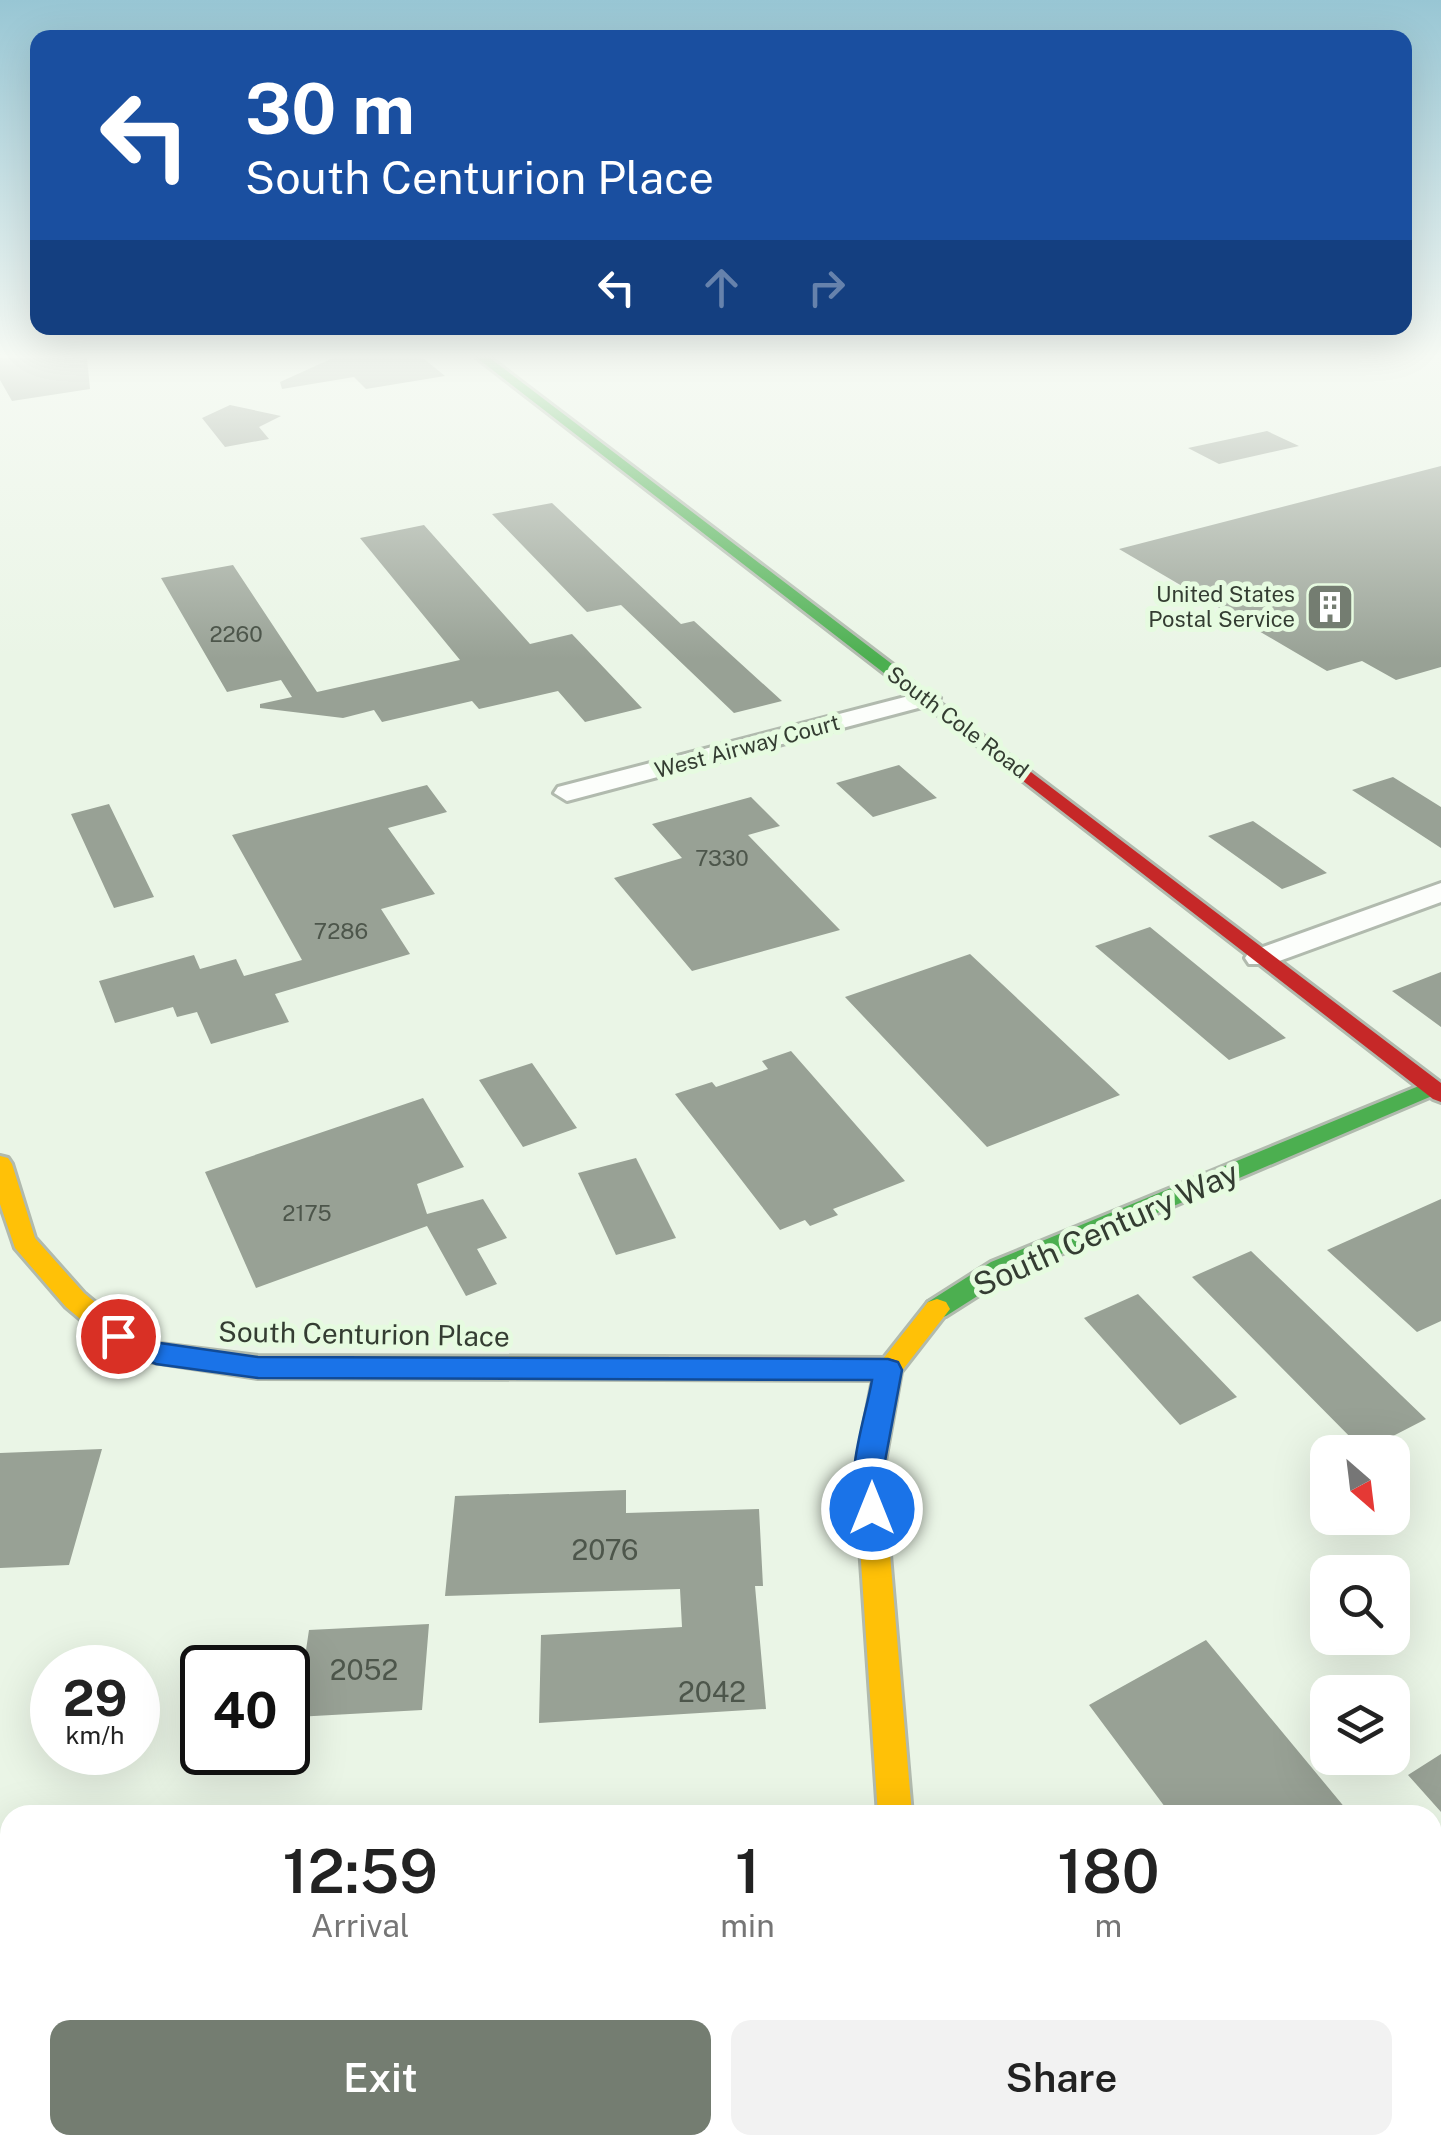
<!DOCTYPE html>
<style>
:root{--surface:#fff;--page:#f2f2f2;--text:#222;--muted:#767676;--accent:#747d71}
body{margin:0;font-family:"Public Sans",sans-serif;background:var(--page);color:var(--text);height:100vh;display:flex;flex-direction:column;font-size:38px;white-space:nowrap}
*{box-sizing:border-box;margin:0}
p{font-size:32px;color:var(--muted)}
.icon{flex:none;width:55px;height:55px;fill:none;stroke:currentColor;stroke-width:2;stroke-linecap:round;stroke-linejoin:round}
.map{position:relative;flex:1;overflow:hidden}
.drawer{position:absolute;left:0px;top:1805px;width:1442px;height:350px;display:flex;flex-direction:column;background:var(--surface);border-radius:30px 30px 0 0;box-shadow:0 10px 40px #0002}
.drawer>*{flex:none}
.hud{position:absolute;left:30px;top:30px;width:1382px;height:305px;border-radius:20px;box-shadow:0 10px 40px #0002;background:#1a4fa0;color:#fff;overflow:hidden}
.needle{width:65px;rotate:152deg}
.controls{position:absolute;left:1310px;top:1435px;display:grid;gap:20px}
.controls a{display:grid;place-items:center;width:100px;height:100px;border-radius:20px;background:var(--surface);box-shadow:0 10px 40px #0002;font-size:50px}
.speed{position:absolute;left:30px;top:1645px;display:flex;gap:20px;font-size:50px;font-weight:700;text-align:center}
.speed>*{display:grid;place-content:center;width:130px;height:130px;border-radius:50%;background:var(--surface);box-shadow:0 10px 40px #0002;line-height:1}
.speed small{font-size:25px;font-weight:400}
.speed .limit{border:5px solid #111;border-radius:15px;background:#fff;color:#111}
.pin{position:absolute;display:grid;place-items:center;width:85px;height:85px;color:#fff;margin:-42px;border:5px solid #fff;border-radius:50%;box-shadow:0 2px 10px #0007}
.me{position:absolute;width:110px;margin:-55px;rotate:0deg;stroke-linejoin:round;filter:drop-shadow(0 0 8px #0008)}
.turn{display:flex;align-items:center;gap:35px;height:210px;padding:0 50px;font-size:45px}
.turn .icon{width:130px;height:130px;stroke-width:2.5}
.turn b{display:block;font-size:70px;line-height:85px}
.lanes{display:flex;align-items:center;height:95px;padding:0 50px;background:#0003;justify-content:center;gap:50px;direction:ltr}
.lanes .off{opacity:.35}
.eta{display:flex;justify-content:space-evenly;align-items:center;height:170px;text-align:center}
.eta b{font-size:60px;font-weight:600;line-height:70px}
.button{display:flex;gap:20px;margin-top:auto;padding:20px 50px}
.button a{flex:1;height:115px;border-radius:20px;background:var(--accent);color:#fff;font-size:40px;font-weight:600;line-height:115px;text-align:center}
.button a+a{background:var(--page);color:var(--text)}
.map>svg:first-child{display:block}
.building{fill:#98a195}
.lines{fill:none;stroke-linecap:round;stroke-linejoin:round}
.street-casing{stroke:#b1baae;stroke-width:6}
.fast-casing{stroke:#b1baae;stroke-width:6}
.slow-casing{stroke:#b1baae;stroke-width:6}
.jam-casing{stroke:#b1baae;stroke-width:6}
.street{fill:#fcfefb;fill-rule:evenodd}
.fast{fill:#4caf50;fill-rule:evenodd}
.slow{fill:#ffc107;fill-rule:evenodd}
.jam{fill:#c62828;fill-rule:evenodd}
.route{fill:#1a73e8;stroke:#114b97;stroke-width:2.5}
.labels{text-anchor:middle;stroke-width:10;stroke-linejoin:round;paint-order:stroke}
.far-poi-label{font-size:22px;fill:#343d32;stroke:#e6fbe0;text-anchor:end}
.number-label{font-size:22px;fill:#4d564b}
.far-street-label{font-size:22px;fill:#343d32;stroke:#e6fbe0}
.street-label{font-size:28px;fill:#343d32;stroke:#e6fbe0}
.near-number-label{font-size:28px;fill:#4d564b}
.near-street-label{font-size:32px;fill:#343d32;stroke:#e6fbe0}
</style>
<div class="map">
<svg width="1441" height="2155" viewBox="0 0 1441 2155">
<rect width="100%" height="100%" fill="#eaf5e6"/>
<path class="building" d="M0,358H87L90,389L12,401L0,380Z
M333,358H423L445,376L366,389L354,377L282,389L280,382Z
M230,405L281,416L259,427L269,439L225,447L202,418Z
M1267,431L1299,446L1219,464L1188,448Z
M1441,466V667L1396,680L1362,661L1327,671L1119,549Z
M552,503L681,624L694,621L782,701L734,713L621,605L587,612L492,514Z
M424,525L530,644L572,634L642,708L585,722L558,691L479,709L472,701L382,722L374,710L343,718L260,708V704L292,697L281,680L227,692L161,578L233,565L317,692L460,660L360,538Z
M899,765L937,798L873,817L836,783Z
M1393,777L1441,807V848L1352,790Z
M427,785L447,812L388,828L435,894L381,909L410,954L275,994L289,1022L211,1044L197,1012L177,1017L173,1007L115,1023L99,981L194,955L200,969L236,959L244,976L302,960L232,835Z
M751,797L780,826L748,835L840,930L692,971L614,878L682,858L652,824Z
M109,804L154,897L114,908L71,814Z
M1253,821L1327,873L1282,889L1208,836Z
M1150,927L1286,1038L1229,1060L1095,946Z
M970,954L1120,1095L987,1147L845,997Z
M1441,972V1027L1392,991Z
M791,1051L905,1181L833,1209L838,1215L810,1226L805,1220L780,1230L675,1094L712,1082L716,1087L768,1069L762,1061Z
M532,1063L577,1128L523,1147L479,1080Z
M423,1098L464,1167L417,1184L427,1214L483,1199L507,1238L477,1249L497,1284L466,1296L427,1226L256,1288L205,1172Z
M636,1158L676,1238L616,1255L578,1173Z
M1441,1199V1321L1417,1332L1327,1250Z
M1251,1251L1426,1419L1364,1451L1192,1277Z
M1138,1294L1237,1397L1180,1425L1084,1318Z
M102,1449L69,1565L0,1568V1453Z
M626,1490V1513L759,1509L763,1586H755L766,1709L539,1723L541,1635L682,1627L680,1589L445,1596L455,1496Z
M429,1624L422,1710L296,1717L309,1630Z
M1206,1640L1351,1815H1171L1089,1705Z
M1441,1754V1812L1408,1775Z"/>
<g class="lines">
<g class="street-casing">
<path id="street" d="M928,691L940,698L937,703L567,801L554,793L558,787Z
M1441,883V902L1271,964H1249L1245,958L1249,952Z
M893,2145H949L950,2155H894Z"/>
</g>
<g class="fast-casing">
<path id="fast" d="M477,358H490L905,674V680H893Z
M1431,1081L1441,1086L1439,1093L1009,1276L946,1316L937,1319L928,1316L924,1309L928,1302L991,1262Z"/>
</g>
<g class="slow-casing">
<path id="slow" d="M0,1156L8,1158L12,1164L35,1238L84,1293L127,1329L160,1344L258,1356L659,1357L669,1361L672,1368L669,1375L659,1379L258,1378L147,1361L109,1343L66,1307L15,1248L0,1204Z
M937,1299L946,1302L950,1309L901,1372L883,1472L912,1815H878L855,1472L875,1369L928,1302Z"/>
</g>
<g class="jam-casing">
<path id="jam" d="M899,672L1441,1083V1102L1433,1099L893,680V674Z
M659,1357L888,1358L898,1361L901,1369L898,1377L888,1380L659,1379L649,1375L646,1368L649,1361Z"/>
</g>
<use href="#street" class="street"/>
<use href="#fast" class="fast"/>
<use href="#slow" class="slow"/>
<use href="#jam" class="jam"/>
</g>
<linearGradient id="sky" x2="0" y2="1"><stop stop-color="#98c6d4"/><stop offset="0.54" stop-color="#f6faf4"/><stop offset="1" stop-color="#f6faf4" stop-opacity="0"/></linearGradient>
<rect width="1441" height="659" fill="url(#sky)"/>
<path class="route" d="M118,1326L160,1343L258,1357L888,1359L898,1362L902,1370L883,1472L886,1509L882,1518L872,1522L861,1518C842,1479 865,1421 872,1380L258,1378L156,1364L109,1344L105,1336L109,1329Z"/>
<defs>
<g id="building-square" transform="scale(2.5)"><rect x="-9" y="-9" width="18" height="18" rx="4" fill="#747d71" stroke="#e6fbe0"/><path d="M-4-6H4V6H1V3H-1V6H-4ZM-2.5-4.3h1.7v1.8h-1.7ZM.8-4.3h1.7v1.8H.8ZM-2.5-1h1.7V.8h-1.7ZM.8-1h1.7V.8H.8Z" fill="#fff"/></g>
</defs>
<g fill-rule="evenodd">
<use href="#building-square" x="1330" y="607"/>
</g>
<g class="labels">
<g class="far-poi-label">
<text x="1295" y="602">United States<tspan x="1295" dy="25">Postal Service</tspan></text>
</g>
<g class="number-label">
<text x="236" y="642">2260</text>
<text x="722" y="866">7330</text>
<text x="341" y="939">7286</text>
<text x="307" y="1221">2175</text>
</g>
<g class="far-street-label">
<text transform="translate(958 722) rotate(37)" y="8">South Cole Road</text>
<text transform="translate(747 746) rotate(-15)" y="8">West Airway Court</text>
</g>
<g class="street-label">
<text transform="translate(364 1334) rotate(1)" y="10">South Centurion Place</text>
</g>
<g class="near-number-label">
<text x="605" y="1560">2076</text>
<text x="364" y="1680">2052</text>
<text x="712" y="1702">2042</text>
</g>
<g class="near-street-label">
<text transform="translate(1106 1229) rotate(-24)" y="11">South Century Way</text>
</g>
</g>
</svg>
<div class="controls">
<a><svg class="needle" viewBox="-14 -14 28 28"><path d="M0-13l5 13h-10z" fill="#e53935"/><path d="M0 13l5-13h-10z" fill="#767676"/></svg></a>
<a><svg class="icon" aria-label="search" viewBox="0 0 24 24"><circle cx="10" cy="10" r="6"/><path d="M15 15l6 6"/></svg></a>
<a><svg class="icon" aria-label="layers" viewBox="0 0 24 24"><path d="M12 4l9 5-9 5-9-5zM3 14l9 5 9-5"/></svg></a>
</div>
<div class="speed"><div>29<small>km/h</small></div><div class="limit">40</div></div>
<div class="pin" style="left:118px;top:1336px;background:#d93025"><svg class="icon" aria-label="arrive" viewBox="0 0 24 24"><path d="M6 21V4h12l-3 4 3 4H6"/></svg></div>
<svg class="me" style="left:872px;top:1509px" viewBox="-20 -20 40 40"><circle r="17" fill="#1a73e8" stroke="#fff" stroke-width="3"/><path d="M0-11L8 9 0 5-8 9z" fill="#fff"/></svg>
<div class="hud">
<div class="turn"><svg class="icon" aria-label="left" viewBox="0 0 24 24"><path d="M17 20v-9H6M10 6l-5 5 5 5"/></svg><div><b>30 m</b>South Centurion Place</div></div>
<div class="lanes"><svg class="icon" aria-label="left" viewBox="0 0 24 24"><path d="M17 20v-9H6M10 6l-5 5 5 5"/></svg><svg class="icon off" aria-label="ahead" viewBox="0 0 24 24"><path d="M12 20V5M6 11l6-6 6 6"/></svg><svg class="icon off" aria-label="right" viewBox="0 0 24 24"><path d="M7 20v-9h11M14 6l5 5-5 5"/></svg></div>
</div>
<section class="drawer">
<div class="eta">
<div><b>12:59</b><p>Arrival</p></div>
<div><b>1</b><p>min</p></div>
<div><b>180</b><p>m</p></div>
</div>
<div class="button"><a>Exit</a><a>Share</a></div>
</section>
</div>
